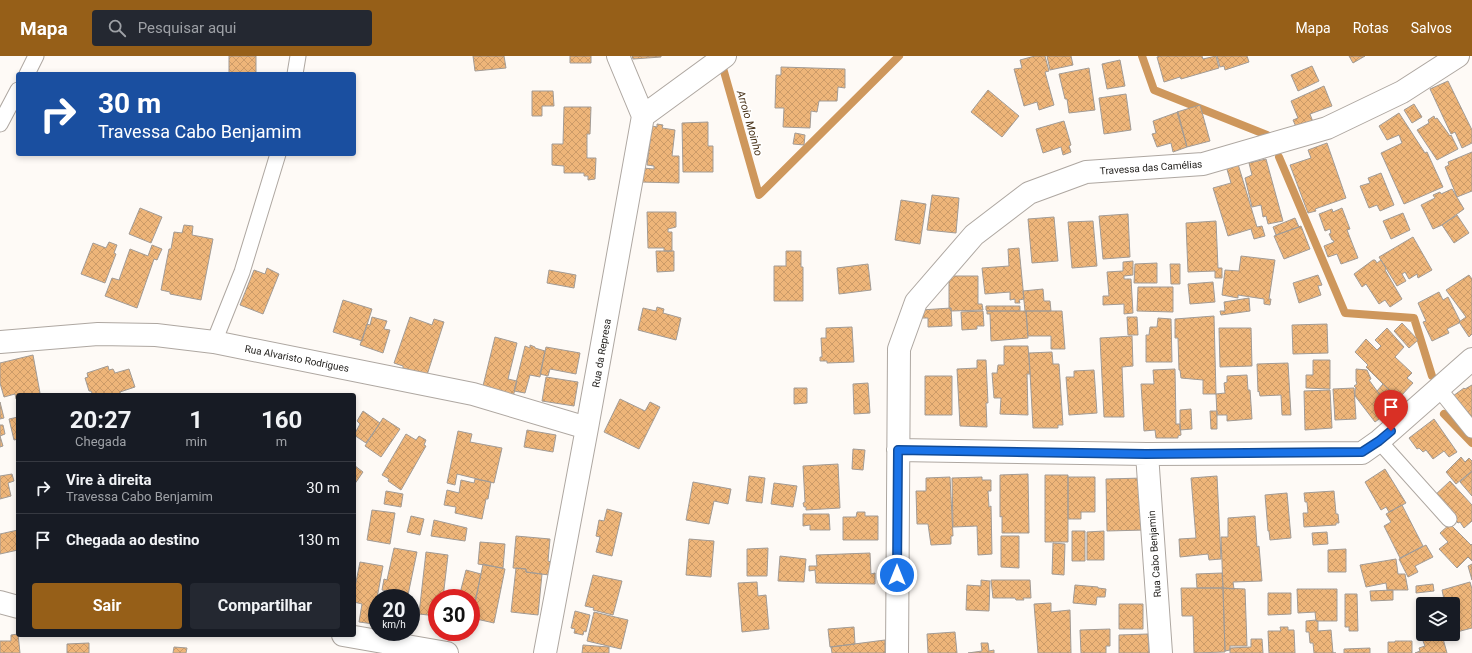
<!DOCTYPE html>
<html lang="pt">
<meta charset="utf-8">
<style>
:root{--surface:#171b24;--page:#242831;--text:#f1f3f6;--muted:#9ea1a6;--line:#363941;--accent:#965f18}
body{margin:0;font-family:Roboto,sans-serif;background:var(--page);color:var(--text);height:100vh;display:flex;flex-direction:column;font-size:15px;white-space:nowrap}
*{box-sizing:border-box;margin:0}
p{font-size:13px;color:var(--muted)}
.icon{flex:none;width:22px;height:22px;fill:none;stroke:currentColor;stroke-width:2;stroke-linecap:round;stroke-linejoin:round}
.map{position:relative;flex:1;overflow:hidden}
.panel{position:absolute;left:16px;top:337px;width:340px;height:244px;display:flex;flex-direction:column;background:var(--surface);border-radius:4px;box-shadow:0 2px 6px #0003}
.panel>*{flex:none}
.top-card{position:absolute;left:16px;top:16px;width:340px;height:84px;border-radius:4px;box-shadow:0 2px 6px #0003;background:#1a4fa0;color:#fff;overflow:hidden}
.controls{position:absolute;left:1416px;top:541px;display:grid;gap:8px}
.controls a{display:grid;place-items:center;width:44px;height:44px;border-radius:4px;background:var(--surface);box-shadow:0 2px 6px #0003;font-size:20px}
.speed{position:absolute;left:368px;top:533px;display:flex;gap:8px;font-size:20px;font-weight:700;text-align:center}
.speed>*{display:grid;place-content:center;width:52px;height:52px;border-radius:50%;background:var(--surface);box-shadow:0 2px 6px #0003;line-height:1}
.speed small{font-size:10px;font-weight:400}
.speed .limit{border:6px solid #d22;background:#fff;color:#111}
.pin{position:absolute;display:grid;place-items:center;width:34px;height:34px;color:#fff;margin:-41px -17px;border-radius:50% 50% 50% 0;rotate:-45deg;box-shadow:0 0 4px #0007}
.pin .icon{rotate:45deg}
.me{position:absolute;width:44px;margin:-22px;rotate:0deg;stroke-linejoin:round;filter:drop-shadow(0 0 3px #0008)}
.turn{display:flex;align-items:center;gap:14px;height:84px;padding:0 16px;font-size:18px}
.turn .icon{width:52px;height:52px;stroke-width:2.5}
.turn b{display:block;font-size:28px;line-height:34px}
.eta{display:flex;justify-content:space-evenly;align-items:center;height:68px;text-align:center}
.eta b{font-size:24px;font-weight:700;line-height:28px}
.primary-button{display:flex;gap:8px;margin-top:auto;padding:8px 16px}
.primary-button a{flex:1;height:46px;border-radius:4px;background:var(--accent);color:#fff;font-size:16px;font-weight:700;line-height:46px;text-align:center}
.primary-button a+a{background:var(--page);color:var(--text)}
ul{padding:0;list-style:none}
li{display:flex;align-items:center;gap:12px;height:52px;padding:0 16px;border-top:1px solid var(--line)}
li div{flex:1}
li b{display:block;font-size:15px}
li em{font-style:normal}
header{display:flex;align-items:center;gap:24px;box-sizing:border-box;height:56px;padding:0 20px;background:var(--accent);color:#fff}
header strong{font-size:19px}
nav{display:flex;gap:22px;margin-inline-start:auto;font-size:14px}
.search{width:280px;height:36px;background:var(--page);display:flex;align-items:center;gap:10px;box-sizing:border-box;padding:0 14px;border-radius:4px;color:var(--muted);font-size:15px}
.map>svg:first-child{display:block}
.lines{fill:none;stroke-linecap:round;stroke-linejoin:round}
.stream{stroke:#ce975c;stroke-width:8}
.building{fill:url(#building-cross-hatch);stroke:#a29b95}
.service-casing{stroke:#aea7a1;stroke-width:17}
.minor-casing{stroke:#aea7a1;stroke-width:24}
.service{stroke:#fff;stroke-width:15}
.minor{stroke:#fff;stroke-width:22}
.route-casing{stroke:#114b97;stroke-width:10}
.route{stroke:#1a73e8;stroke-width:7}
.labels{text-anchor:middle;stroke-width:3.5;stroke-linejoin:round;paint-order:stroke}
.street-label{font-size:10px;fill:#24221f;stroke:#fff}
.water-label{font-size:11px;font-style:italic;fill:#473016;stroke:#fff}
</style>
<header>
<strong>Mapa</strong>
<div class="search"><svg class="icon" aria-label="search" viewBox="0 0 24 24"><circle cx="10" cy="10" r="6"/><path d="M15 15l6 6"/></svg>Pesquisar aqui</div>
<nav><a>Mapa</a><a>Rotas</a><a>Salvos</a></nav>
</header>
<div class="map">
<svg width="1472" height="597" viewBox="0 0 1472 597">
<defs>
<pattern id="building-cross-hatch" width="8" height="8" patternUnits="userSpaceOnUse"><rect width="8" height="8" fill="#eeb579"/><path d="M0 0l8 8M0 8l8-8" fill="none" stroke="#cc9b68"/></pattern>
</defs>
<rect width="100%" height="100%" fill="#fefaf6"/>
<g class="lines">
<path class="stream" d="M1142,0L1154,34L1267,79
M721,5L759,139L899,0
M1279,101L1345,257L1414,262L1432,320
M1444,358L1472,387"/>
</g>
<path class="building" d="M229,0H256V18H229Z
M473,0H504L506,12L475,15Z
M570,0H591V7H570Z
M632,0H661V1L633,3Z
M1035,0H1045L1049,15L1045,16L1054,49L1039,54L1037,46L1024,50L1014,13L1022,12L1020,4Z
M1047,0H1071L1073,9L1050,14Z
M1160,0H1202L1203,3L1216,0L1219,12L1181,23L1180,21L1164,26L1157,1Z
M1217,0H1247L1249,6L1225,14L1224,10L1220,11Z
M1349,0H1365L1353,7Z
M1120,4L1125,30L1107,33L1102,8Z
M1312,10L1319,25L1298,35L1291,19Z
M781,11L845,13V32L838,31L837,45H819L817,56L811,55L810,72L783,71L784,52H775L776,19H781Z
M1089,12L1095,54L1069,57L1067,43H1065L1059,18Z
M1448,25L1472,74V87L1462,92L1455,76L1451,78L1430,33Z
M1324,30L1332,50L1310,58L1313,66L1297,73L1293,64L1298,62L1291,45Z
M988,34L1019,60L1002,81L971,56Z
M532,35H553L554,50H542V60H532Z
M1126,38L1131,74L1104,78L1099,42Z
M1414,48L1422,61L1412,67L1404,54Z
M1200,49L1210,85L1187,91L1177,56Z
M564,51H591L590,78H587V102H596L595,123L588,124V120H584V117H564V110L552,109V88H563Z
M1178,56L1187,91L1173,96L1171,87L1157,91L1152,78L1156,77L1153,65Z
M1399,57L1425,97L1427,96L1443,131L1404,148L1381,97L1402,87L1399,79L1387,84L1379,70Z
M1434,60L1435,63L1437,62L1450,80L1451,79L1458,93L1437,104L1417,74L1429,67L1428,64Z
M1064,65L1071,89L1069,90L1071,96L1063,99L1061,91L1043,97L1036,73Z
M708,66V90H713V116H683L682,67Z
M657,68L663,69L662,72L675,74L672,100H679V127L641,126L643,112L654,113V110L647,109L652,70L657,71Z
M795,77L805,79L804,89L793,88Z
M1327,87L1346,142L1315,153L1316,155L1308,157L1290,109L1311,102L1308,94Z
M1472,96V135L1457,141L1445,111L1449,109L1448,106Z
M1266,103L1283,165L1268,168L1266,160L1263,161L1261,149L1252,151L1245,122L1252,119L1249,107Z
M1238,108L1257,171L1262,170L1265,180L1254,183L1251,173L1228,180L1213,132L1231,127L1226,110Z
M1381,117L1394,149L1380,155L1377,149L1369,152L1360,130L1370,127L1368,122Z
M1452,133L1464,153L1442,169L1433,173L1421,149L1435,142L1433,139L1440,136L1441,138Z
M932,139L959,142L956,177L927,174Z
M901,144L926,148L920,188L895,184Z
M140,152L162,161L151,187L129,178Z
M1342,152L1350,173L1347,174L1358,202L1341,208L1337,198L1328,201L1324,190L1334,186L1333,184H1332L1329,178L1331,177L1330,173L1325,175L1319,158L1332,153L1333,156Z
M647,156H676V171L668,173V176H672V195H664V192H648Z
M1403,157L1410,174L1391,183L1383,165Z
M1128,158L1130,201L1103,203L1099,160Z
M1457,159L1469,177L1454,187L1442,169Z
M1054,161L1058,205L1032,207L1028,163Z
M1295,162L1299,171L1276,179L1273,171Z
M1093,165L1097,210L1072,212L1068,166Z
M1216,165L1218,212H1222V222H1215V215L1188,216L1186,167Z
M184,169L193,170L192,179L213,183L201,244L170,238V236L161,234L169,193H171L174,176L182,177Z
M1301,170L1310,193L1284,203L1274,180Z
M1413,181L1432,214L1418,222L1417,218L1409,223L1405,216L1402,218L1406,225L1397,230L1379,201Z
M109,186L117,189L114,197L116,198L105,227L81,218L93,187L106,192Z
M152,189L162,193L157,204L154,203L137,252L105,240L112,222L119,224L130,193L148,200Z
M1019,192L1024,243L1019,244L1020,247H1015V243L1010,244V236L985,238L982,212L1009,210L1008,193Z
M656,195H674V215L657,216Z
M786,195H801V211H803V245H774V210H786Z
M1241,200L1275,204L1269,243H1271L1270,249L1264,248V243L1238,239V242L1222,239L1225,214L1239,215Z
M1373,204H1375L1377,207L1381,204L1386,212L1385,214L1402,243L1390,251L1385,244L1379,248L1366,228L1362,231L1354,218Z
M1133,205V219L1124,220V223H1131L1133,257L1124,258V248L1103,249V240H1109L1107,216L1123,215V206Z
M1157,207V227H1134L1135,208Z
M868,208L871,234L839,238L837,212Z
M1170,208H1180V228H1171Z
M267,212L279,218L263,258L240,249L254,214L265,218Z
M549,214L576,219L574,232L547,227Z
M1318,219L1322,229L1318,230L1321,239L1299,247L1293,227Z
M1469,219L1472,223V278L1469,281L1459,266L1466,261L1446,234Z
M949,220H978V248H982L983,254L951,255V252H949Z
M1213,226L1215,246L1190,248L1188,228Z
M1138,231H1173V256L1137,255Z
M1043,233L1044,245H1050L1051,255H1025L1023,235Z
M1439,236L1443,244L1448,241L1460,265L1459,267L1447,273L1449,277L1432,285L1423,266L1426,265L1418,247Z
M1249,242L1250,255L1221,259L1220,255H1225L1224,246Z
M343,244L372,253L362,285L333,276Z
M986,250H1020V255H987L986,254Z
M657,251L664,253L663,257L681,262L676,284L638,274L643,252L656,255Z
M951,252L952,270L928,271V262H921V254Z
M983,255L984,270H977V273L962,274L961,256Z
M987,255H1026L1028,282L991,285L990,258H987Z
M1026,255H1062L1065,293H1051V280H1028Z
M1214,260L1216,338H1203V324L1181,322L1180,314H1179L1178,282H1175V263Z
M372,261L387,265L384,273L390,274L383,297L360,289L367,268L370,269Z
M410,261L432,269L434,263L444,266L427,319L403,312V310L394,307Z
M1127,261H1137L1138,279H1128Z
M1158,262L1171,263L1172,306H1146V279H1149L1150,271H1157Z
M1402,267L1418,284L1409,292L1394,275Z
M1327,268L1328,297L1293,298L1292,269Z
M852,271L854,306L827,307V305H820V301H822L821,282H826V272Z
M1219,272H1251L1252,310L1220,311Z
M1387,272L1404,291L1395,301L1412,317L1407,322L1413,327L1400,341L1394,335L1392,337L1366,311L1368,309L1355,296L1366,283L1377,294L1381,290L1375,284Z
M1132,280L1133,310L1122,311L1124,361H1104L1100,282Z
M495,281L517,287L508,323L517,325L513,341L482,334Z
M530,289L535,291V292L545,295L540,321L530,319L525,337L514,335L525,290L530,292Z
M1004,290H1028L1030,318H1027L1028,359L1000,358L1001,342H994L992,317H997L998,309H1004Z
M546,291L580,297L576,318L550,313L548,320L540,318Z
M1052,296L1053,308H1059L1063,369H1058V372H1033L1029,297Z
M33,299L40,337L32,339H18V342L16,343L15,338L4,341L0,327V307Z
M977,304H986L988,347H986L987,371L960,370L957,313L977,312Z
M1313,304H1330V333L1306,332V319H1313Z
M1288,307L1291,359H1282L1281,339L1260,340L1259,335L1258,336L1257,308Z
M108,310L109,314L113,313L115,317L129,313L135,331L120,336L121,339H93L91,335H89L85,322L88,321L87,317Z
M1175,313L1176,368H1180L1181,379L1178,380V382H1156L1155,374L1144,375L1141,328H1154L1153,314Z
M1356,313L1367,314L1371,323L1369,324L1391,354L1375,366L1355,340V334L1356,332L1354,330L1357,328L1356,325Z
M1094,314L1097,357L1069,359L1066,321H1074V315Z
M1247,319L1248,334H1250L1252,363L1227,365V359H1217L1216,338L1225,337L1224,327L1227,326V320Z
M925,320H952V359H925Z
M546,321L578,326L574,350L542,345Z
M868,327L870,357L854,358L853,328Z
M1383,328L1406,351L1400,358L1377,335Z
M1472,329V367L1453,340L1464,332L1465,333Z
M794,332H807V347L794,348Z
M1354,332L1356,363L1335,364L1333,333Z
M1330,334L1332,372L1305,374L1304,335Z
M620,343L645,355L650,346L660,351L639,393L604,376Z
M0,346L4,362L0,363Z
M1191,353L1192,373L1180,374V354Z
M363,355L380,367L366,387L354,379L360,368L357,365Z
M1210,355H1217V373H1211Z
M18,361V383L14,384L9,363Z
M383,362L400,373L381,401L365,390Z
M1434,363L1457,396L1449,401L1444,395L1433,403L1426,394L1423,396L1419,392L1417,393L1409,382Z
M0,369H3L5,378L0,380L3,390L0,391Z
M527,374L556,379L553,396L524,391Z
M458,375L472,378L470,386L502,392L494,427L457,418L455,429L447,427Z
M406,378L416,384L419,380L426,384L424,389L426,390L401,434L388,425L389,423L382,419Z
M853,393L865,394L863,414L852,413Z
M1461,401L1465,406L1469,402L1472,405V415L1456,428L1446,416Z
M838,408L840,452L806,454V451H804L803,447L805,446L803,410Z
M354,409L363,416L354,429Z
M1385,413L1406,447L1389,456L1386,451L1381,454L1365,426Z
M1472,415V440L1460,426Z
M12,418L14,425L8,427L11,440L0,443V420Z
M1028,418L1029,477H1002V460L1000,461V419Z
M1045,419H1068V486H1045Z
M749,420L765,422L762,447L746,445Z
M1217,420L1221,503L1209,504L1208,498L1180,501L1179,483L1196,482L1191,422Z
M950,421L953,480H951V488L931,489L928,468H917L916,435H926V422Z
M982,421V424H991V435H988L989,451L991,450L992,498L978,499L977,470L953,471L952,422Z
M1068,421H1095V456H1081V463H1068Z
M1144,422L1145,474L1107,475L1106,423Z
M475,423L491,426L488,443H486L482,463L455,457L456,451L444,449L447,434L459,437L461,424L474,427Z
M1450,425L1472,449V465L1464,472L1460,466L1458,467L1454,463L1433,441Z
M693,426L731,433L728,448L714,445L709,468L686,464Z
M774,427L797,430L793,451L771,448Z
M386,435L403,438L401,451L384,448Z
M1334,435L1336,458H1338L1339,467H1336V469L1304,471L1303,457H1308L1307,446H1305L1304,437Z
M1287,437L1291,482L1270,484L1269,475H1268L1265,439Z
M1402,449L1423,490L1400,502L1384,470L1391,466L1386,458Z
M607,453L622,457L612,500L596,496L600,481L596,480L599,464L604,465Z
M372,454L395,457L390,488L367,484Z
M857,456H865V460H878V484H843V461H856Z
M803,458H829L830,474H810V469L803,470Z
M411,460L424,463L420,479L407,476Z
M1255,460L1257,491L1259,490L1262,525L1233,526L1234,533L1223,532L1221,481H1228V462Z
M434,464L467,472L465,485L431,480Z
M1450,468L1471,489L1472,488V505L1468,501L1457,512L1439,493L1448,486L1440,477Z
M18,474V494L0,498V478Z
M1072,475H1085V505H1072Z
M1104,475V504H1087V476Z
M1327,476L1328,488L1313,489L1312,477Z
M516,480L550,483L548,505L551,506L549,519L526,516V513L513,512Z
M1001,480H1019V512L1001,511Z
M689,483L714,485L711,521L686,519Z
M480,486L505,488L503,512L478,508Z
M1053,487L1065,488L1064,519L1052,518Z
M1426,489L1433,501L1415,510L1418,516L1408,521L1399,503Z
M394,492L417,496L408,539L382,534L384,523L387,524Z
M768,492L767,520H747V493Z
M1346,493V516H1328V494Z
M426,496L448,499L443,542H437V560L419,558Z
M870,497L871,518L875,517V528L816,527L815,514L809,515V510H817L816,499Z
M780,500L806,503L804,526L778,525Z
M1396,503L1398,518H1405L1408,534H1387L1386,527L1366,531L1360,509Z
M360,506L383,510L377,542V551L374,568L359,566L362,548L354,546V536Z
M483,508L505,513L494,567L472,562Z
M1472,508V524L1468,510Z
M516,512L526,513V516L542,518L538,559L511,556Z
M466,514L481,518L471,564V542L459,541Z
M1222,517L1223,532H1197L1196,518Z
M593,519L622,525L613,559L593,554L594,552L585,550Z
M981,524L990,525L989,555L966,554L967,529L981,530Z
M991,524H1030L1031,542H1023L1024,544H1016L1015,542H993Z
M757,526L758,540L766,539L769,573L742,576L738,527Z
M1470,526L1472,533V572L1453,577V548H1445L1442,534Z
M1433,528L1434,535L1416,537V530Z
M1075,529L1098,531V532L1106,533L1105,541H1097L1096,549L1073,547Z
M1181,532H1223L1225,596L1194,597L1193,560H1182Z
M1223,532L1245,533L1247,590H1230V594L1225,595Z
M1297,533H1337V565H1316L1315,556L1298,557Z
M1393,534V544L1371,545L1370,535Z
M1268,537H1291V558L1268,559Z
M1345,538H1357L1358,575H1349V571H1345Z
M1051,547V556L1070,554L1071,597H1038L1034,548Z
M1119,548H1143V573H1119Z
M575,555L590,559L586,576L584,575L583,579L574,577L575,573L571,572Z
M594,556L628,564L621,593L587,585Z
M1316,564V565H1318V575L1331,574L1333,597H1336H1314L1313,587H1310L1309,576H1306V565Z
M854,571L855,588L830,591L828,573Z
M1280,571H1288V574H1294L1295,597H1269L1268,575H1281Z
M1110,573V590H1106V597H1081L1080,574Z
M955,576L957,597H928L927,578Z
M18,578L20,597H0V585H11V579Z
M1148,578L1149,597H1119V579Z
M1442,579L1447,597H1415L1420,595L1419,592L1425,590L1423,585Z
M1251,583H1262L1263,597H1230V592L1251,591Z
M885,584V597H832L831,591Z
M1395,585H1412V597H1388V586H1395Z
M89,587V597H67V588Z
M981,587H988L989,595L994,594V597H968L982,595Z
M583,589L609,591V597H582Z
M174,591L187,592L186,597H173Z
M1370,592V597H1344V593Z"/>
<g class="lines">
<g class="service-casing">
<path id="service" d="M27,18L36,0
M295,18L298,0
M0,68L18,34
M214,286L242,216L278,98
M1439,333L1472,374
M1379,385L1449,463"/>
</g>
<g class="minor-casing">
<path id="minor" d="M643,60L725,0
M0,286L98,278L156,279L214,286L473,338L587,372
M898,394L1147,398L1362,397L1379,385L1472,303
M1147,398L1161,597
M0,546L18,551
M343,579L447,597
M545,597L587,372L643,60L618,0
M897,597L899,293L916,246L974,179L1029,137L1086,116L1203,108L1327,72L1402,36L1458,0"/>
</g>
<use href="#service" class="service"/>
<use href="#minor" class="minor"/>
</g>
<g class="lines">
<g class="route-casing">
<path id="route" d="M897,519L898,394L1146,398L1362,396L1379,385L1391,375"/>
</g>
<use href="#route" class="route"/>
</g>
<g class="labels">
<g class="street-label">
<text transform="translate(1151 111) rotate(-4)" y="4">Travessa das Camélias</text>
<text transform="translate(601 297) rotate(-80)" y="4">Rua da Represa</text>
<text transform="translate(297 302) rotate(11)" y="4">Rua Alvaristo Rodrigues</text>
<text transform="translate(1154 498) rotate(-94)" y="4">Rua Cabo Benjamin</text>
</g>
<g class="water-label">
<text transform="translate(750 67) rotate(74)" y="4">Arroio Moinho</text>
</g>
</g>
</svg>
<div class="controls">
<a><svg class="icon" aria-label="layers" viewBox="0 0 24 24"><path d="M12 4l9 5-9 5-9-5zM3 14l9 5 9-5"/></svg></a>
</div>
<div class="speed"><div>20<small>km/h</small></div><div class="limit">30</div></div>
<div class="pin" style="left:1391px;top:375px;background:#d93025"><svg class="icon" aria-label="arrive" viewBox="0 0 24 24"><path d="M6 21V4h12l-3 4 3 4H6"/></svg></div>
<svg class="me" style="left:897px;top:519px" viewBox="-20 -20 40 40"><circle r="17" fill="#1a73e8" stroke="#fff" stroke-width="3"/><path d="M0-11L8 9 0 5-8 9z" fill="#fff"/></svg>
<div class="top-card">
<div class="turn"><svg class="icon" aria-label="right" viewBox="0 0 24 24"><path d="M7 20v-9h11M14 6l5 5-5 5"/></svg><div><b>30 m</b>Travessa Cabo Benjamim</div></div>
</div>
<section class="panel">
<div class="eta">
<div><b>20:27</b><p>Chegada</p></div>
<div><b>1</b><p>min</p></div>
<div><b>160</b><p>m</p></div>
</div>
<ul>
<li><svg class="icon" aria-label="right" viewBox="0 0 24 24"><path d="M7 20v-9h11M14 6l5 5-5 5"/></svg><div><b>Vire à direita</b><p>Travessa Cabo Benjamim</p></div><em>30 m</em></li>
<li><svg class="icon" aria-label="arrive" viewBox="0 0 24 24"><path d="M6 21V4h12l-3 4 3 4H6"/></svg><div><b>Chegada ao destino</b></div><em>130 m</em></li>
</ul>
<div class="primary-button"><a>Sair</a><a>Compartilhar</a></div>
</section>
</div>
